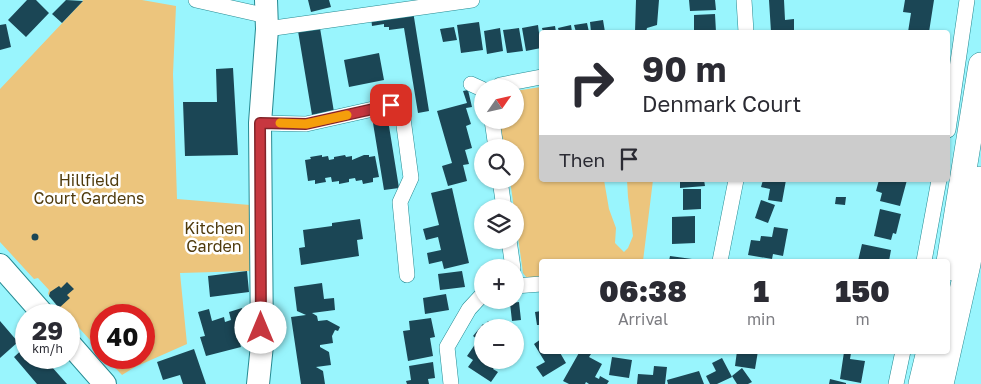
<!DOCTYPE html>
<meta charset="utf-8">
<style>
:root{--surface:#fff;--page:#f7f7f7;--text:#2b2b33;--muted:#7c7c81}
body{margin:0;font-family:"Golos Text",sans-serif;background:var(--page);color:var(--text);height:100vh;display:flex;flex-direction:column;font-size:19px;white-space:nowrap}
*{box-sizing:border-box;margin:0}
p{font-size:16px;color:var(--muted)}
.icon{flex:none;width:28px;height:28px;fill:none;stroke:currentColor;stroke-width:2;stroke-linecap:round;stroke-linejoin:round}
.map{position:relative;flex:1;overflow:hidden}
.side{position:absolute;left:539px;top:259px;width:411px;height:95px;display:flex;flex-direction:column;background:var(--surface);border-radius:5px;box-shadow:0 1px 4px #0004}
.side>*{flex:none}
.guide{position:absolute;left:539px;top:30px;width:411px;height:152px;border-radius:5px;box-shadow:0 1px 4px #0004;background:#fff;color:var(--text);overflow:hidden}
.needle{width:32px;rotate:56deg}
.fabs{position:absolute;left:474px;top:79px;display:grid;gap:10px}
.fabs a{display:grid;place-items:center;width:50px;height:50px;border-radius:50%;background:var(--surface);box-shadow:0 1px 4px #0004;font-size:25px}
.speed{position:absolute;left:15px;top:304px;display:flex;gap:10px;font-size:25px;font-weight:700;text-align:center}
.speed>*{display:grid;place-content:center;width:65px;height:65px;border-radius:50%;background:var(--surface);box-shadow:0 1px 4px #0004;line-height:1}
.speed small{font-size:12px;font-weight:400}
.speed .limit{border:8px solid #d22;background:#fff;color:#111}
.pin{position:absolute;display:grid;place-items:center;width:42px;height:42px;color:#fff;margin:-21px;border-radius:10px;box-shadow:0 2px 8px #0006}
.me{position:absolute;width:55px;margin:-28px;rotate:0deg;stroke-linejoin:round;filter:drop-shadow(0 0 4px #0008)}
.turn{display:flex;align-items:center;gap:18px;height:105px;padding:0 20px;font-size:22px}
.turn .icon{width:65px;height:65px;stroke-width:2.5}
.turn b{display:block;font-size:35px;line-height:42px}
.then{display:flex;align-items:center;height:48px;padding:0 20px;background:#0003;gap:10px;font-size:19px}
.eta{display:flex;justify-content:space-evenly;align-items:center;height:85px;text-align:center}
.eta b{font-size:30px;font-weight:800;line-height:35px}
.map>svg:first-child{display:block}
.green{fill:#ecc57d}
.building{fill:#1b4655}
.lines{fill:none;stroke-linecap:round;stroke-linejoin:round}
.street-casing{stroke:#268a92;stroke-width:16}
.secondary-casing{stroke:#268a92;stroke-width:24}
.primary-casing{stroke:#268a92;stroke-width:26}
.street{stroke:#fff;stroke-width:15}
.secondary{stroke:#fff;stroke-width:22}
.primary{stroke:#fff;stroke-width:25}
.route-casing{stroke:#812429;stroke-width:12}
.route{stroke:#c7373f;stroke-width:9}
.slow{stroke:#f59e0b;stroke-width:9}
.labels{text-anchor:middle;stroke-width:5;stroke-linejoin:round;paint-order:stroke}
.park-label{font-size:16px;fill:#4f3a0c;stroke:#fff}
</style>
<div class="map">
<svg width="981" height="384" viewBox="0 0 981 384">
<rect width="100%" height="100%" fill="#99f5fd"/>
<path class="green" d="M82,0H142L176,6L173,74L177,199L250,205V271L180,273L187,344L135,367L122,375L106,358H144V315H101V352L69,317V315H67L48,294L49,290L38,278L34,279L0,242V89L83,1Z
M541,87V180H604L609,209L616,228L615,243L624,252L628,248L633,236L628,197L627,180H653L643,261H541V279L527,278L523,273L510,180H515V148L504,147L499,120H515V91Z"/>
<path class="building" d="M27,0H36L49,13L26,37L8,20Z
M66,0L83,1L62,23L52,14Z
M308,0H329L331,7L311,12Z
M636,0H659L657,25L647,28L646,32H635Z
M689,0H715L716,10L690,11Z
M769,0H784L785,20L794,19V32H771Z
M905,0H934L929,32H908L911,13L903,12Z
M413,11L429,111L418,113L404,28L389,30V27H384V24L372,26L371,17Z
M715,14L716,32H694V15Z
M603,20L605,32H591L590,22Z
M479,22L483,50L461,53L457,25Z
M587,23L589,32H576L574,25Z
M6,24L11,47L0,50V25Z
M538,25L541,48L526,51L522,28Z
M571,25L572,32H559L558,28Z
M555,26L556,32H543L542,28Z
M454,27L457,40L443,42L440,29Z
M320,28L334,112L312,115L298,31Z
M500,28L503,51L487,54L484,31Z
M519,28L523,51L507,53L503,30Z
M379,53L384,80L349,87L344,60Z
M233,68L238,155L185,156L183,102H217L216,69Z
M468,90L472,107L466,108L471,124L466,126L472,148L465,150L469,164L463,165L467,181L448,186L442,166L452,163L437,111L467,103L463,91Z
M388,120L399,188L384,190L373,123Z
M322,155V157L328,156L329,160L334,159V157L345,155L346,157L352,156V160L364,155H369V157L375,156L379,177L373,178V182L363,184L362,180L356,181L355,178L349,179V182L339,184V181L332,182L331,177L325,178L326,182L320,183L315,184V180L308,181L305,160L311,159L310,157Z
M680,180H704L705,186L680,188Z
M763,180H786L782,202L768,200L770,189L761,187Z
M879,180H907L900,206L880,201L882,193L876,191Z
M452,188L469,263L444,269L442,261L429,264L427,253L441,250L438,237L426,240L423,229L439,225L431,193Z
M683,189H701V209L683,210Z
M836,197H846L845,205L835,204Z
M761,200L775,205L768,223L755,218Z
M880,209L901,214L896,234L893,233L891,240L874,236Z
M695,216V243L672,244V217Z
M360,219L363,239L357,240L359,256L301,265L299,248L305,247L303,230L332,226V223Z
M774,227L788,229L783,256L773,254L772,259L748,255L751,240L760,241L761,236L772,237Z
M31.5 237a3.5 3.5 0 1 1 7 0a3.5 3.5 0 1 1-7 0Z
M862,244L891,250L889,261H858Z
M670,256L692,259V261H669Z
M247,271L249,292L210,297L208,276Z
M462,271L465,287L440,290L438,274Z
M67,282L74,289L67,295L70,298L59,308L49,296L50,292L59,286L61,288Z
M322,283L324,299L334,298L335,310L312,313L317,316L318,321L327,320L340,327L338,331L335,330L332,336L333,343L320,345V347L329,352L331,365L316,367L323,371L325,384H301L291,317L306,315L297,311L294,287Z
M446,294L449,310L425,314L423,298Z
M519,302L521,320L512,321L510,303Z
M242,308L248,330L237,333L241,347L206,356L200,337L205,336L198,312L209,309L212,321L224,317L225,322L231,320L229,312Z
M541,311V325H537L535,312Z
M431,318L435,337L430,338L433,356L408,361L403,331L410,330L409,321Z
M0,321L18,342L0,358Z
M488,321L497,328H482V343L473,336L483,324L485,326Z
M144,336L151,344L144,351Z
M541,339V351H559L566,363L543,377L536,367L545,362L534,344Z
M476,343L482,347V360H500L493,369L498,372L491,382L468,367L473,360L467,356Z
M26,346V358H44L67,384H37L14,357Z
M194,349L206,384H183L180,375L163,380L157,362Z
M580,351H586L591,354L589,357L602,364L595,377L599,379L600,376L609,381L607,384H589L586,382L585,384H569L563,381Z
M737,351H758L755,369L735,366Z
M844,352L851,353L850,359L865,361L861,383L840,379Z
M612,357L632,360L629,378L609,375Z
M722,358L732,377L717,384H710L706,376L716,371L712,363Z
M433,362L435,378L428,379L429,384H407L406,381L411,380L409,366Z
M654,366L667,367L665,384H637L638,374L653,375Z
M742,368L752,382L748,384H737L732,376Z
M699,371L704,384H668L667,380Z
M830,379L846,383V384H829Z"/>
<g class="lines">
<g class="street-casing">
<path id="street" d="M196,0L267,16
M744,0L746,32
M267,29L472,0
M471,84L482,89
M497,88L500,85L541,77
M492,120L496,148
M260,123L306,124L391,105L402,111L411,178L400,202L407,275
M948,130L967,0
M500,180L504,208
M509,240L513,268
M720,261L736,180
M924,261L939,180
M515,286L541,284
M451,384L447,347L469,309L482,295
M896,384L903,351"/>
</g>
<g class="secondary-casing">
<path id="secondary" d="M0,265L44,315
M69,343L105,384
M258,384L262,345L260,123L267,29L266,0"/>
</g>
<g class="primary-casing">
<path id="primary" d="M948,268L981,65
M921,384L929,351
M941,384L968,264L981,179"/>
</g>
<use href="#street" class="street"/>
<use href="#secondary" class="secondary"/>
<use href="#primary" class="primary"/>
</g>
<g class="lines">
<g class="route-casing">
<path id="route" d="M261,328L260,123L306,124L391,105"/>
</g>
<use href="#route" class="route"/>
<path class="slow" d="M280,123L306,124L347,115"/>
</g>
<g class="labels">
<g class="park-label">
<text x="89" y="186">Hillfield<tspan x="89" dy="18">Court Gardens</tspan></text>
<text x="214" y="234">Kitchen<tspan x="214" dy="18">Garden</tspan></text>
</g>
</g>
</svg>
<div class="fabs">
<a><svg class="needle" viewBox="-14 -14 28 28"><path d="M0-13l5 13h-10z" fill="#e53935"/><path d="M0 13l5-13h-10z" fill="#7c7c81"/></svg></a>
<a><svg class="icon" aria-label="search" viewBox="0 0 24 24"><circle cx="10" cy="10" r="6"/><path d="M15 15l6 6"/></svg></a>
<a><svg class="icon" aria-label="layers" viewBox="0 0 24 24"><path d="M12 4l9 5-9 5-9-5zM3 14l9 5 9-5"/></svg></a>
<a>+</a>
<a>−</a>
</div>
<div class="speed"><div>29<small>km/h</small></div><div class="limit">40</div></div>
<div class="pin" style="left:391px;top:105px;background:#d93025"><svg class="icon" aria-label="arrive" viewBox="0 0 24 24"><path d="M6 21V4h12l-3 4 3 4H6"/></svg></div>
<svg class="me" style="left:261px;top:328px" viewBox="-20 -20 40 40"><circle r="19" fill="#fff"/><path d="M0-13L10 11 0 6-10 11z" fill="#c7373f"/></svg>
<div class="guide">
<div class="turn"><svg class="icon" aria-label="right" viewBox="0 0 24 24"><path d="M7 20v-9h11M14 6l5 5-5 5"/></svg><div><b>90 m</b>Denmark Court</div></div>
<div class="then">Then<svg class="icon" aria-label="arrive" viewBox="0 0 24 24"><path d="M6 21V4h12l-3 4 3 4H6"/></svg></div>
</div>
<section class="side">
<div class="eta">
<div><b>06:38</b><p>Arrival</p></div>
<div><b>1</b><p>min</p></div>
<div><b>150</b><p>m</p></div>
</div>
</section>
</div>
